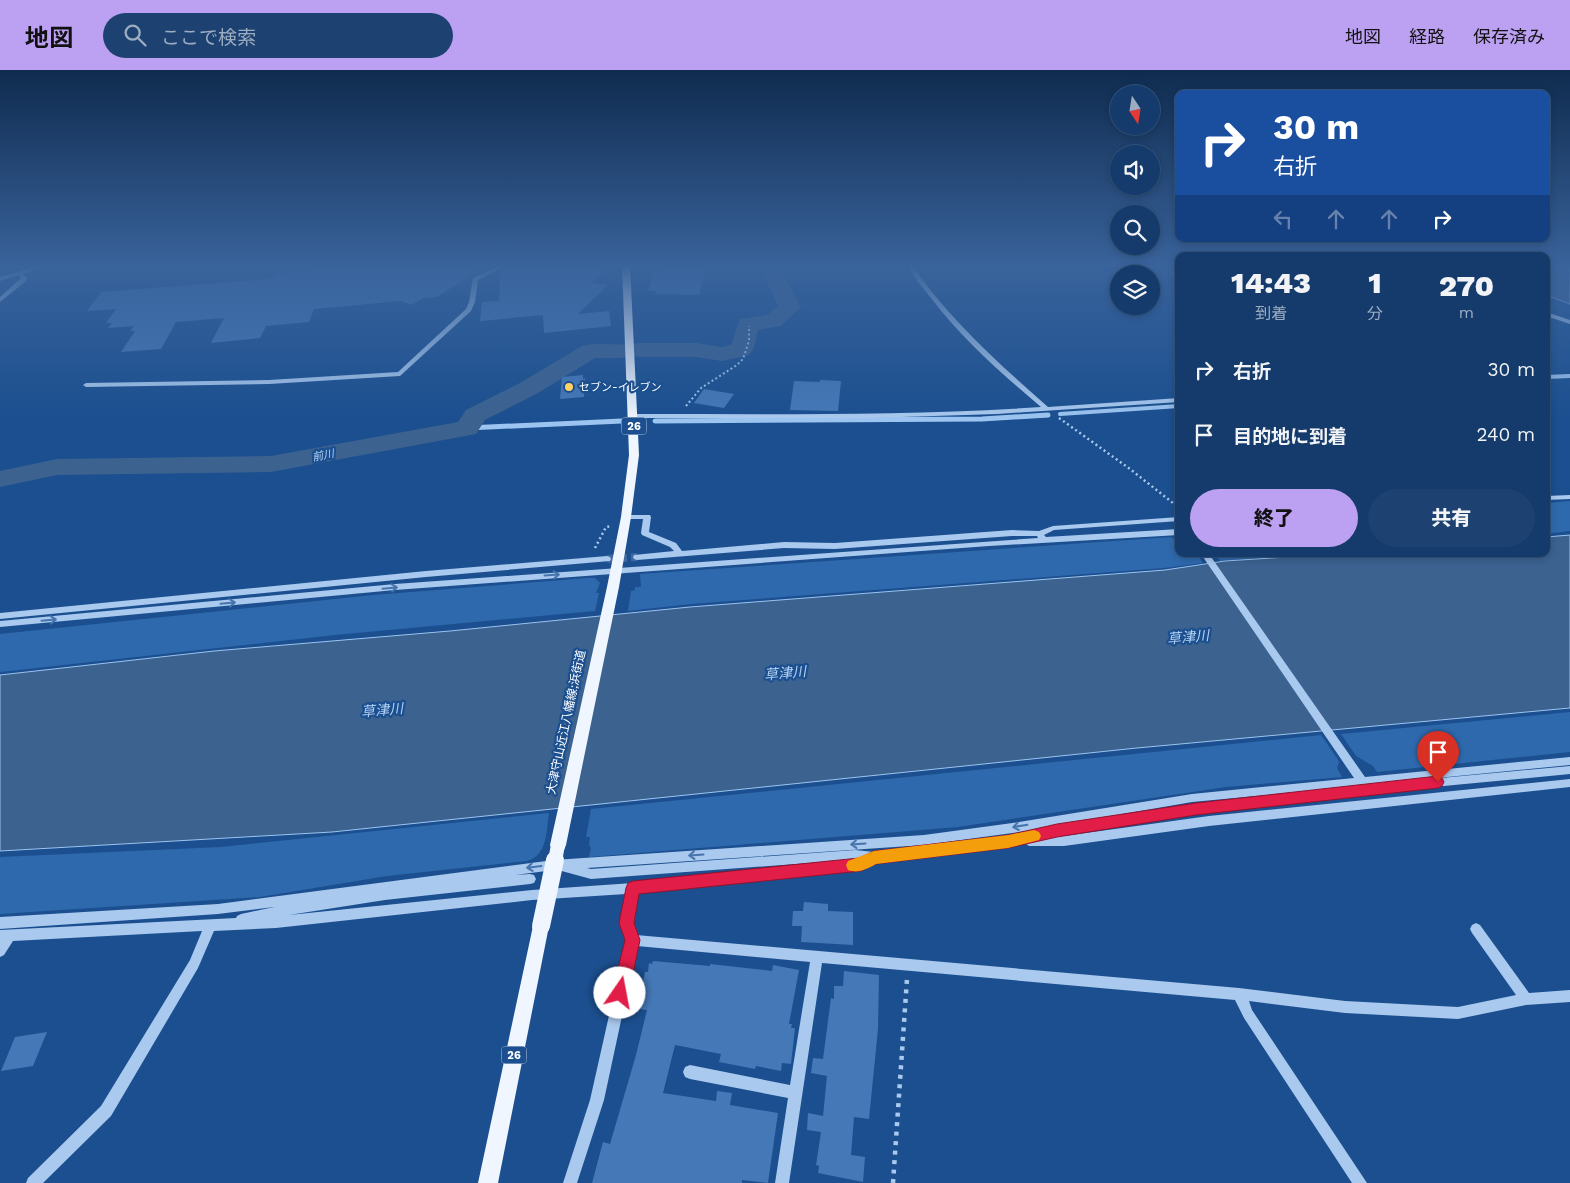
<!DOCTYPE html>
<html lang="ja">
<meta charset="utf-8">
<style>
:root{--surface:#143b6b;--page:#1d4271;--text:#f1f3f6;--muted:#9dadc1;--line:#33557e;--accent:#bca0f2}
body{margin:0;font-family:"Work Sans","Noto Sans JP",sans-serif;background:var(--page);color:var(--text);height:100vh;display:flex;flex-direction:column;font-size:19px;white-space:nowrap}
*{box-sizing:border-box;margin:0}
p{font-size:16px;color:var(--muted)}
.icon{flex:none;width:28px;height:28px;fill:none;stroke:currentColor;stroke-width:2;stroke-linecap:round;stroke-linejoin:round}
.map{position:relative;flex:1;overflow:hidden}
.sheet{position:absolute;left:1175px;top:182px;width:375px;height:305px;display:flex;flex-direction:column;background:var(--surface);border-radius:10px;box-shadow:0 2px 8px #0003,0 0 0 1px var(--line)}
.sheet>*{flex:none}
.banner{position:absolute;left:1175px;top:20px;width:375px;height:152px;border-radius:10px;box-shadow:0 2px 8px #0003,0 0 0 1px var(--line);background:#1a4fa0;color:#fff;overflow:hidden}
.needle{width:32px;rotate:168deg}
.fabs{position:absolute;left:1110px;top:15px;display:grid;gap:10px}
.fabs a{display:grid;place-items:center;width:50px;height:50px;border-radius:50%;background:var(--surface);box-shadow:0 2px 8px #0003,0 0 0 1px var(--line);font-size:25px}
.pin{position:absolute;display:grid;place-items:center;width:42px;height:42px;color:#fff;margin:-51px -21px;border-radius:50% 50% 50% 0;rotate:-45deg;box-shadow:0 0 5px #0007}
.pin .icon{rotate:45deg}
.me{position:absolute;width:55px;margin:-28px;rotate:12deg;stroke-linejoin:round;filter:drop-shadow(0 0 4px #0008)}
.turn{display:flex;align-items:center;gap:18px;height:105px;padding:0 15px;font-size:22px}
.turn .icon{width:65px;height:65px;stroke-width:2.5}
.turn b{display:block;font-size:35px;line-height:42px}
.lanes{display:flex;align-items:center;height:48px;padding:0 15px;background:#0003;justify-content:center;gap:25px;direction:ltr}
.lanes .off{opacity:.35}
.eta{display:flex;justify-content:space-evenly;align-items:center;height:85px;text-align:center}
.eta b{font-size:30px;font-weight:800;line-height:35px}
.button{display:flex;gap:10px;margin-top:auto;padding:10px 15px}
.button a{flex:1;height:58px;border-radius:30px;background:var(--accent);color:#111;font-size:20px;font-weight:800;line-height:58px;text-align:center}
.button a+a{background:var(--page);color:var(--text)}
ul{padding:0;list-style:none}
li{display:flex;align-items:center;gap:15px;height:65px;padding:0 15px}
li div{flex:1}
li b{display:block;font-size:19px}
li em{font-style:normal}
header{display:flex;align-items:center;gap:30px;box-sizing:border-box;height:70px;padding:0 25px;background:var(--accent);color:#111}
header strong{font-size:24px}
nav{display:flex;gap:28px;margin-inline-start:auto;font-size:18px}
.search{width:350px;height:45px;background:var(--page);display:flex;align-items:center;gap:12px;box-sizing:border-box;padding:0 18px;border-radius:28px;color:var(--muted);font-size:19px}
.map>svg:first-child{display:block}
.green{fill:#2e69ad}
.water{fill:#3c6290;stroke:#9cc4f0}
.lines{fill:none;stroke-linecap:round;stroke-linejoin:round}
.stream-far1{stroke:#9cc4f0;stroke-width:4}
.stream{stroke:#9cc4f0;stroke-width:5}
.river{fill:#3c6290;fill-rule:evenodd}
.building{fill:#4478b7}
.minor-tunnel{stroke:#3d69a0;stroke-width:8;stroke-dasharray:8 4;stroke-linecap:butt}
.path-far2{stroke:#a9c9ee;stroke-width:2;stroke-dasharray:2 2.5;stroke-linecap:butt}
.path-far1{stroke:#a9c9ee;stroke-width:2.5;stroke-dasharray:2 3;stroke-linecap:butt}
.path{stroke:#a9c9ee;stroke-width:4.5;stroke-dasharray:4 5.5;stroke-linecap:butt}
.minor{fill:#a9c9ee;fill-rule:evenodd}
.major{fill:#f0f6ff;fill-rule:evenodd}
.major-bridge-far1{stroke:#f0f6ff;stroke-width:14}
.major-bridge{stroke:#f0f6ff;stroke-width:18}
.oneway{stroke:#4674ac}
.route{fill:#e11d48;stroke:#92132f}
.slow{fill:#f59e0b}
.poi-dot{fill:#ffd166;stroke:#1b4f8f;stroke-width:2}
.labels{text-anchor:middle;stroke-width:4.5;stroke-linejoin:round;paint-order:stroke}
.far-poi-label{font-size:11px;fill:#fff;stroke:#1b4f8f;text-anchor:start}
.shield{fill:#1b4f8f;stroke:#bbcadd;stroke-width:1}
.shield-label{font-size:11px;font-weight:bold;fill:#fff}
.far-water-label{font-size:11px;font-style:italic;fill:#b5d3f5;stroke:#1b4f8f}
.street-label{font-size:12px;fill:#fff;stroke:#1b4f8f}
.water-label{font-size:14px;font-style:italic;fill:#b5d3f5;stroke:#1b4f8f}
</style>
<header>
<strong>地図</strong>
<div class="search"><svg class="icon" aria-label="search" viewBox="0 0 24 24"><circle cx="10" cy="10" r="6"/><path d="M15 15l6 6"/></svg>ここで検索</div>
<nav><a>地図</a><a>経路</a><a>保存済み</a></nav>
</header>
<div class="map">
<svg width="1570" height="1113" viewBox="0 0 1570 1113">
<rect width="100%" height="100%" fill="#1b4f8f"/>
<path class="green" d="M1570,431V461L1546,464V433Z
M1172,467L1176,472H1179V484H1197L1203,493L1164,498L691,534L628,541L631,521L635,520V517H641L640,504Z
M1215,484H1318L1220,491Z
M588,508H595L600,513L596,523H599L595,541L335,565L0,602V564L373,525Z
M1570,642V682L1377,702L1373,696L1356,686L1341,664Z
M1321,665L1337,688L1339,692L1337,698L1342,707L1226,717L958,757L589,787L591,778L589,775L590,767H586L591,739Z
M549,743C546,761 548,785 527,791L387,806L260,827L0,844V787L221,777Z"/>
<path class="water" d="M1546,194H1570V234L1546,225Z
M1570,465V638L1137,678L332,762L0,781V605L214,581L450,561L690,537L1165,500L1225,491L1335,484H1546V467Z"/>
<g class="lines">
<path class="stream-far1" d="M1546,307L1570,306
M1060,344L1179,336
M1036,346L1048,345"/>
<path class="stream" d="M655,351L982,349L1048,345
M467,358L622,351"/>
<path class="river" d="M769,194H790L784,201L786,210L801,237L781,256L758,260L753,280L749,285L722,291L696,287H639L631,285L622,288H595L538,323L485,350L476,364L271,402L57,405L0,417V401L57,389L271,386L458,352L466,340L520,313L582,276C601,271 621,277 639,273H696L722,277L731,275L740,249L767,245L778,236L766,210L764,200Z"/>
</g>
<path class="building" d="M364,194H488L437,227L424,228L411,235L401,231L314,239L309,252L266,256L260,268L211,273L224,248L176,252L161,279L121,282L135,261H130L134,256L108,258L112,253H106L116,239L87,241L101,222L269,209L277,203Z
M512,194H611L591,213L608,215L578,244L609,241L611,256L544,263L543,245L480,251L482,232L499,231L500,201Z
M659,194H693L706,196L699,225L655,224L656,221H648L654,200H660Z
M583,305V309L585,308L584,327L560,329L562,307Z
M820,310L841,311L838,341L790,340L794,311L820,312Z
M704,319L734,324L724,338L694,333Z
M804,832L828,834V841L853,842V875L801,872L802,856H792L793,841H803Z
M653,891L710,896V894L772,901L773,895L799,900L789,954H792L791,958H795L791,994L782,993L781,1001L756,996L755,999L719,992L721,984L675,975L663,1023L716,1031L717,1021L732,1023L730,1035L778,1043L768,1113L742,1110V1113H592L603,1072L610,1074L636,985L647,940L638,939L645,902H648L649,893L652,894Z
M844,901L879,905L878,959L869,1049L854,1047L851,1085L865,1087L863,1112L818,1103L819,1096L816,1095L821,1062L807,1060L808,1043L823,1046L827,1006L811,1003L813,988L823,989L831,928L834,929V916H843Z
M47,962L33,996L1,1001L15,967Z"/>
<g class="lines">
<path class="minor-tunnel" d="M607,489L637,487"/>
<path class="path-far2" d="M686,336L701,318L737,295L743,289L749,271V256"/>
<path class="path-far1" d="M1059,348L1130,399L1178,437
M595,478L606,457L612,456"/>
<path class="path" d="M893,1113L907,909"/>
<path class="minor" d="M46,194H53L23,204L27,208L26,211L0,232V227L21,208L19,205L0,211V207Z
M504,194H510L478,210L475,232L471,241L400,306L269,314L86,317L83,315L86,313L269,310L398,302L466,239L469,232L473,208Z
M907,194H911C949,249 998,293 1048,337L1179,328V332L997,344L870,348H634L631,346L634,344C770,344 905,346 1041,337C1002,304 962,269 931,228C922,217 913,206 907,194Z
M1179,200L1177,204L1179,211L1171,204Z
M1546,242L1570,250V254L1546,246Z
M1570,425V429L1546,430V426Z
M623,445H650L651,447L649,462L676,473L682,481L784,472L835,473L1012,460L1039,461L1053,456L1179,447V451L1054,460L1044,465L1046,467L1179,459V465L989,476L395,520L0,557V551L395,514L1038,468L1037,466H1012L835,479L784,478L637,490L634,489L633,487L634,485L674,481L670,477L642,465L641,463L643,449H623L622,447Z
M1201,484H1209L1365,707L1570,687V695L1366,715L1570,696V704C1398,721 1225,734 1055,766H1064L1209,746L1570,709V717L1209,756L1064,776H1029L1025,773L1008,777L876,792L861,799L808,806L638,823L633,853L636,865L1239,918L1345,931L1458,937L1516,925L1472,863L1470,859L1472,855L1476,853L1480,855L1529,923L1570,920V932L1526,935L1458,949L1345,943L1249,931L1252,940L1367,1113H1352L1244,948L1235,930L822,893L789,1113H775L788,1028L690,1009L685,1007L683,1002L685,997L690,995L790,1015L810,892L637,876L604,1030L577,1113H563L590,1030L626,870L621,853L626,824L532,830L276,858L214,861L198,898L111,1046L43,1113H26L28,1108L101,1036L190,890L202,861L13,871L4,885L0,887V860L236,848L237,846L241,844L274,837L218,844L0,859V847L218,834L554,790L924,765L1019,752L1192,724L1354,708ZM1361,716L1195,734L1057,756L1008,767L874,782L855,780L591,799L587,798L924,775L1019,762L1192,732ZM851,790L808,796L633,813L532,820L289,845L385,830L530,814L534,813L536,809L534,805L530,804L515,805L554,800H558L591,809Z
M607,486L610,487L611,489L610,491L426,507L0,549V543L426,501Z"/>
<path class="major" d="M622,194H630L639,385L631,447L619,517L566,775L564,780L558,782L552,780L550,775L607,517L621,447L629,385Z
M541,848L547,850L549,856L498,1113H478L533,856L535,850Z"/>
<path class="major-bridge-far1" d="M555,791L558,775"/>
<path class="major-bridge" d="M541,856L555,790"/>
</g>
<defs><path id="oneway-shaft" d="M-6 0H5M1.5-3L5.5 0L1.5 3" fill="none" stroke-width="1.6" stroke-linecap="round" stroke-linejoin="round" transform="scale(1.25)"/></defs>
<g class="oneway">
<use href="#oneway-shaft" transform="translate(552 505) rotate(-4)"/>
<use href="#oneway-shaft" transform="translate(390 518) rotate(-5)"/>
<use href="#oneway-shaft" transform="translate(228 533) rotate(-5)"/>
<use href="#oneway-shaft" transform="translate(49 550) rotate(-5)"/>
<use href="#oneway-shaft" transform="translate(1020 756) rotate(171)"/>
<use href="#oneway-shaft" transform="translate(858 774) rotate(176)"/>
<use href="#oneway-shaft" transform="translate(696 785) rotate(176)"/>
<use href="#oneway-shaft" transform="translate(534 797) rotate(173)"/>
</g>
<linearGradient id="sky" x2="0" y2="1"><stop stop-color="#0f2b4f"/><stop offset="0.56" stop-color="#39639b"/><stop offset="1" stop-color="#39639b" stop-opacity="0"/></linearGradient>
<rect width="1570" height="349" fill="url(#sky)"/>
<path class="route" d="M1438,706L1442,708L1444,712L1442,716L1438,718L1196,745L1057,767L1008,778L876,794L861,801L639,824L634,853L640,870L629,923L626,929L620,931L615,929L612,923L625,870L619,853L626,818L628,813L633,811L859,788L874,781L1008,765L1057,754L1196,733Z"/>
<path class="slow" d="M1034,760L1039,762L1041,766L1039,770L1008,778L876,794C867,799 858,804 848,800L846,795L848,791L874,781L1008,765Z"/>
<circle class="poi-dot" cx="569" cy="317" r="5"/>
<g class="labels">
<g class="far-poi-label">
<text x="579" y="321">セブン-イレブン</text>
</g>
<g class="shield">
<rect x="621.5" y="347.5" width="25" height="17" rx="4"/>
<rect x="501.5" y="976.5" width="25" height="17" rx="4"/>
</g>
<g class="shield-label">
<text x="634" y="360">26</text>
<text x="514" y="989">26</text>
</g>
<g class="far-water-label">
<text transform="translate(323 385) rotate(-11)" y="4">前川</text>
</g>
<g class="street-label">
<text transform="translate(566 652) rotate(-78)" y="4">大津守山近江八幡線;浜街道</text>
</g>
<g class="water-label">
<text transform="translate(1188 567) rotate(-5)" y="5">草津川</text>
<text transform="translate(785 603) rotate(-5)" y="5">草津川</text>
<text transform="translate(382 640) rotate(-5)" y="5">草津川</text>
</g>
</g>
</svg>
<div class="fabs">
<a><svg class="needle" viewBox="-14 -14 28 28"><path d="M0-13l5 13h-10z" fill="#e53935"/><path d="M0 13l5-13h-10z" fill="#9dadc1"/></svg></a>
<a><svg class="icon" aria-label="sound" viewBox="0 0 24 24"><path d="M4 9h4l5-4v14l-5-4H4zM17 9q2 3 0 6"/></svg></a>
<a><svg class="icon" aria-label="search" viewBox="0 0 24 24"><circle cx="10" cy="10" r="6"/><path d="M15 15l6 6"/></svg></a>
<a><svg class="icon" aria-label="layers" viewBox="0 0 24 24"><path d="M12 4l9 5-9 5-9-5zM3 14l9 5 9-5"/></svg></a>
</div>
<div class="pin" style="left:1438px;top:712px;background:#d93025"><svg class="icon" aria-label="arrive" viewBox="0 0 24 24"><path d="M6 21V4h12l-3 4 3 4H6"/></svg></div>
<svg class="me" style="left:620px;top:923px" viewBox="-20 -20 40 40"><circle r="19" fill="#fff"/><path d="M0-13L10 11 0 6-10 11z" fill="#e11d48"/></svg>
<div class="banner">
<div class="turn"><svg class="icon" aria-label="right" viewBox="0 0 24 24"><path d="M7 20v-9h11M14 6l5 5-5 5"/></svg><div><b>30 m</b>右折</div></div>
<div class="lanes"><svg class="icon off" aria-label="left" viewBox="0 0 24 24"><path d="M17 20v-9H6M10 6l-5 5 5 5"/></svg><svg class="icon off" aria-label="ahead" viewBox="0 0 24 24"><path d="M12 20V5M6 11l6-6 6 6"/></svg><svg class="icon off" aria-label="ahead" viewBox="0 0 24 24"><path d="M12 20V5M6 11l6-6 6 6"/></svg><svg class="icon" aria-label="right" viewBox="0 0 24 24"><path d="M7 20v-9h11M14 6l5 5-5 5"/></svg></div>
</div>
<section class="sheet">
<div class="eta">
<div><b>14:43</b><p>到着</p></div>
<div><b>1</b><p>分</p></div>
<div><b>270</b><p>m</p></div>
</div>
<ul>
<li><svg class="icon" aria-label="right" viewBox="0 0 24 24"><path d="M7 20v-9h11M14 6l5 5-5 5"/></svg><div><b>右折</b></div><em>30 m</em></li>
<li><svg class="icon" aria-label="arrive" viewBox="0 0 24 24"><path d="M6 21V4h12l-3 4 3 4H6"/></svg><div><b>目的地に到着</b></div><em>240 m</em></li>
</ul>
<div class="button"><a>終了</a><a>共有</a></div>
</section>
</div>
